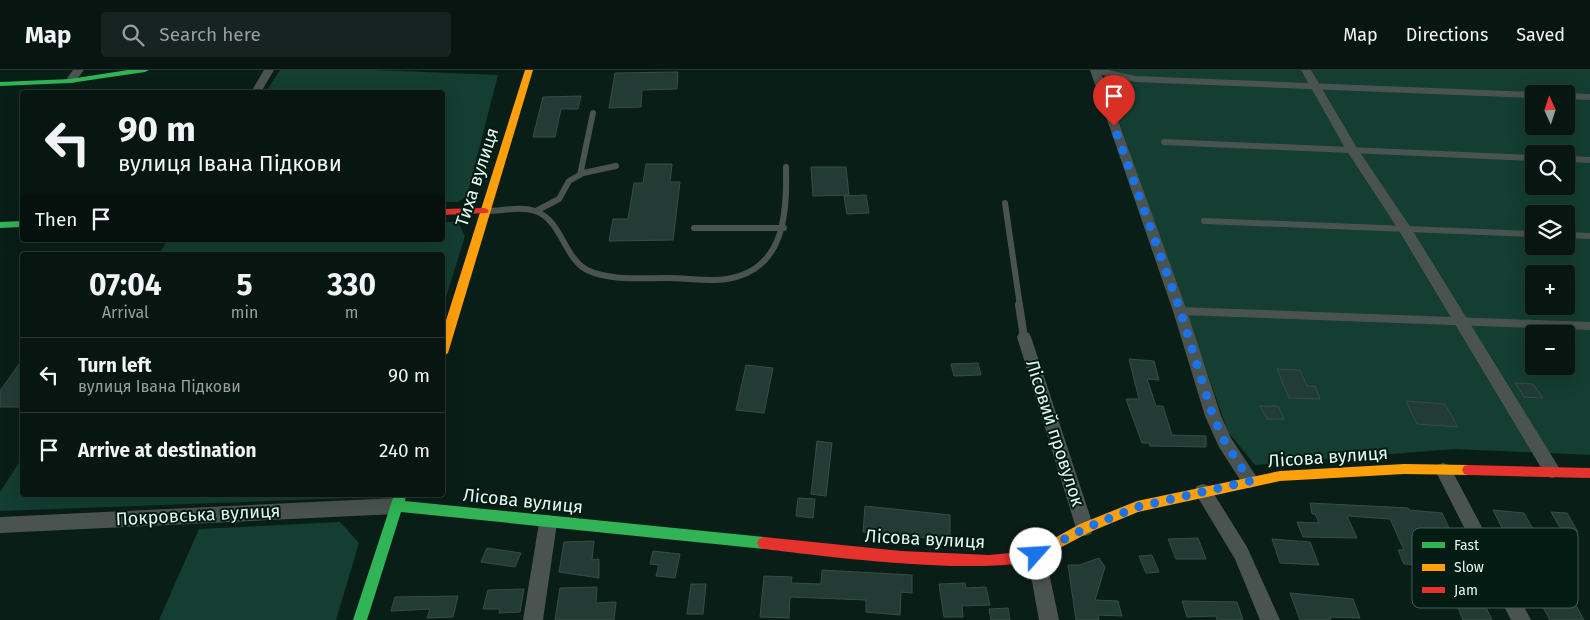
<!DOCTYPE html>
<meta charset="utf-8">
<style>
:root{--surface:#081612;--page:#162320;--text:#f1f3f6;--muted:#989f9f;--line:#293532}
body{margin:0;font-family:"Fira Sans",sans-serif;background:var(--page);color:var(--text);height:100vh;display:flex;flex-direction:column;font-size:19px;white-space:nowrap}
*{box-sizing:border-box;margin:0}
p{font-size:16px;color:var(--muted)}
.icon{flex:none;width:28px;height:28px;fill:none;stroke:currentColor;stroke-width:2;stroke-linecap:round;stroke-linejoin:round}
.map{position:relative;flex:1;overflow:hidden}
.panel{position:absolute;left:20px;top:182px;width:425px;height:245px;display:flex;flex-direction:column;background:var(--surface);border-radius:5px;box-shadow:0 5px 20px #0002,0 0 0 1px var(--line)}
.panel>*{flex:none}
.banner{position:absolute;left:20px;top:20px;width:425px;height:152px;border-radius:5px;box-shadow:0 5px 20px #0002,0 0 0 1px var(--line);background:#081612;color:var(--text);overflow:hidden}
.needle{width:32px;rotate:357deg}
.fabs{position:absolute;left:1525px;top:15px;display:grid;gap:10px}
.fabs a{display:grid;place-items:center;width:50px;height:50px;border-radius:5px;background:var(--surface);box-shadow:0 5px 20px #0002,0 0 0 1px var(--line);font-size:25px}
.pin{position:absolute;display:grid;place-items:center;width:42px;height:42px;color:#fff;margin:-51px -21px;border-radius:50% 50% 50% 0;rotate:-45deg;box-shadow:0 0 5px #0007}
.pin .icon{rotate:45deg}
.me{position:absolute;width:55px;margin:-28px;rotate:64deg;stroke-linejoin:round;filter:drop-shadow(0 0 4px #0008)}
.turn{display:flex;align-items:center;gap:18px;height:105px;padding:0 15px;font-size:22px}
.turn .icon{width:65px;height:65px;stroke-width:2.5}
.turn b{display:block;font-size:35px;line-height:42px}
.then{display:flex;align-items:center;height:48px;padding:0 15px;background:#0003;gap:10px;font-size:19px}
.eta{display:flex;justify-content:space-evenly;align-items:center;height:85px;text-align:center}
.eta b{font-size:30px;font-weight:700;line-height:35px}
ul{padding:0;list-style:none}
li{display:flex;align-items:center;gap:15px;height:75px;padding:0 15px;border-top:1px solid var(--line)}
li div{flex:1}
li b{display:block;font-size:19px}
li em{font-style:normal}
header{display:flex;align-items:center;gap:30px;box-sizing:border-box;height:70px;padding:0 25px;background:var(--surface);border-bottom:1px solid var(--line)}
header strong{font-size:24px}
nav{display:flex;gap:28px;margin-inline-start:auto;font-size:18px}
.search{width:350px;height:45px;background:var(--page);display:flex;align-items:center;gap:12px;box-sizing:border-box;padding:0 18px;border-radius:5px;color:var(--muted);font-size:19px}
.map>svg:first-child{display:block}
.green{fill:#133e31;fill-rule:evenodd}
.building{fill:#223c35;stroke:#3a4b45}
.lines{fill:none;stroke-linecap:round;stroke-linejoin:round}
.lane-far1{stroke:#4b5350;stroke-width:6}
.lane{stroke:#4b5350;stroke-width:8}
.street{fill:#4b5350;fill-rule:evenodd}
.fast{fill:#30b455;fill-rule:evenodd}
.slow{fill:#ff9f0a;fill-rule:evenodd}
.jam{fill:#e5322d;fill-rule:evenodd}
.route{stroke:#1a73e8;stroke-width:9;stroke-dasharray:0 16.2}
.labels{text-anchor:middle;stroke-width:4;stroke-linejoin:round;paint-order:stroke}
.street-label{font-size:18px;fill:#e5f8f0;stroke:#021b13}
.key{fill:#021b13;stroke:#465d55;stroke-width:1}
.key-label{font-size:14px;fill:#e5f8f0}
</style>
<header>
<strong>Map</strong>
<div class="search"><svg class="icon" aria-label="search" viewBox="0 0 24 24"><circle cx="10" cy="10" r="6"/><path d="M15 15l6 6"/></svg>Search here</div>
<nav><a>Map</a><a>Directions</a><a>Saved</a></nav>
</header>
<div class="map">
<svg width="1590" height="550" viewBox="0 0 1590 550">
<rect width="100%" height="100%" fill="#0a1e18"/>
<path class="green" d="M280,0H377L498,5L467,126L458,132H443L442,22H266Z
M1101,0H1590V385L1454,379L1255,395L1228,362ZM1534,24H1566V56H1534ZM1534,84H1566V116H1534ZM1534,144H1566V176H1534ZM1534,204H1566V236H1534ZM1534,264H1566V296H1534Z
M443,152H458L465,166L443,237L442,185H158L168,170H442Z
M22,388V425H376V427L0,441V422Z
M340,452L359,473L336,550H159L199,459Z"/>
<path class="building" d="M678,2L677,19L642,20L641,37L609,38L615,3Z
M581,26L578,39H561L555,67H533L543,27Z
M646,94H672L670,112H680L673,170L609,171L613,149H628L634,113H643Z
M811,97H846L849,125L813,126Z
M866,125L869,143L847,144L844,126Z
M1129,289L1154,291L1159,310L1147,309L1156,336H1163L1172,365L1206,366V377L1150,376L1149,373H1142L1126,329H1139Z
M22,290V337H0V321Z
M978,293L981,305L954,306L951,294Z
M746,295L773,298L764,343L736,340Z
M1277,299L1300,300L1307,316H1315L1320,329L1289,328Z
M1515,313L1533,314L1543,328L1524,327Z
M1406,331L1445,334L1458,357L1417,354Z
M1260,336H1278L1284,349H1267Z
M817,371L832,373L826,426L811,424Z
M798,428L815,429L813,448L796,446Z
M1310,433L1408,438L1409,440L1442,443L1492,550H1463L1453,526H1460L1448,497L1404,494L1398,480H1404L1390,449L1347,446L1357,468L1303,467L1297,452L1319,453L1315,444H1312Z
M865,436L950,445V470L863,462Z
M1493,440L1524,443L1584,550H1550L1523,500L1534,501L1521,475L1510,474Z
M1551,442L1567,443L1578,462L1562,461Z
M1198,468L1206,489H1176L1168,469Z
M1272,469L1310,472L1319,495L1280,493Z
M594,471L592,490L599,489V508L559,502L564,472Z
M487,478L521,483L515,497L481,492Z
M653,481L680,484L675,508L656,506L659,495L650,494Z
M1152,485L1159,502L1146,503L1139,486Z
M1099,488L1105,497L1095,530L1118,531L1122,546L1098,545L1099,550H1076L1068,495H1079Z
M822,500L912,505V523L901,522L900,545L866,542V530L790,527L789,548L760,547L764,506L792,507L791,513L821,514Z
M965,513L966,518L986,517L990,535L962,536L963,547H944L939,514Z
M691,514H706L703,544H687Z
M597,517L596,533L616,532L614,550H555L560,518Z
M524,519L520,542L499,543L500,539H483L488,520Z
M1290,523L1353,529L1360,548L1330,547L1331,550H1300Z
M458,526L453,547L427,548L430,539L391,541L395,527Z
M1182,531L1237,532L1243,550H1217L1216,546L1187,547Z
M1008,538L1010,550H991L989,539Z"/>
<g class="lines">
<path class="lane-far1" d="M1095,0L1135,9L1534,25
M1566,26L1590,27
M1164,72L1534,88
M1566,89L1590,90
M580,105L593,43
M1005,133L1020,236
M486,141C502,141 520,136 535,141C562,150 563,187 587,200C610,211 642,208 667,208C687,208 707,212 727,209C785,200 787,143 786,97
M536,141L559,129L569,111L583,103L616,96
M1204,151L1534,164
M694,158H784
M1566,165L1590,166"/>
<path class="lane" d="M1019,235L1024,267
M1180,241L1590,256"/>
<path class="street" d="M73,0H84L74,13H66L65,11Z
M264,0H274L261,22H251Z
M1090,0H1100L1187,241L1221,346L1231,368L1256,406L1259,411L1256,416L1250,418L1244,416L1219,377L1205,346L1173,241Z
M1301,0H1311L1357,78L1411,158L1558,396L1560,401L1558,406L1552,408L1546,406L1398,159L1345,78Z
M1024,262L1029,263L1031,267L1094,458L1091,464L1085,466L1079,464L1076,458L1017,267L1019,263Z
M1443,393L1449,395L1531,550H1511L1435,400L1437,395Z
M1203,414L1209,416L1247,477L1280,550H1260L1235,489L1194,421L1197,416Z
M396,428L402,431L405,436L402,441L396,444L0,463V447Z
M548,445L554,447L557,453L543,550H523L539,453L542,447Z
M1036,476L1042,478L1045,484L1059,550H1039L1027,484L1030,478Z"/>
<path class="fast" d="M128,0H149L145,2L70,13L0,16V12L70,9Z
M22,151V157L0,158V152Z
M394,425H406L405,431L764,467L769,469L771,473L769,477L764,479L401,442L367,550H353Z"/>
<path class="slow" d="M525,0H533L448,283L442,287V263Z
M1404,394L1468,395L1472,396L1474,400L1472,404L1468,405L1404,404L1280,411L1138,442L1090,462L1054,481L1049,479L1047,475L1049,471L1080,454L1137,431L1280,401Z"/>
<path class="jam" d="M484,138L487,139L489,141L487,143L442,145V139Z
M1468,395L1590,398V408L1468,405L1464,404L1462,400L1464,396Z
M764,467L901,481L989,485L1021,482L1033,478L1054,469L1059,471L1061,475C1041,517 809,484 764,479L759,477L757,473L759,469Z"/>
</g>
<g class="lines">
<path class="route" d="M1036,484L1086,458L1137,437L1250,411L1225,372L1213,346L1180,240L1114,56"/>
</g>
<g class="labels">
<g class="street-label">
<text transform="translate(477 107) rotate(-72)" y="6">Тиха вулиця</text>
<text transform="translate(1055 363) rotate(72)" y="6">Лісовий провулок</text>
<text transform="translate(1328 387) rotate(-4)" y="6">Лісова вулиця</text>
<text transform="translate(523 431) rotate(6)" y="6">Лісова вулиця</text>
<text transform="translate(198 445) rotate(-3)" y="6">Покровська вулиця</text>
<text transform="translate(925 469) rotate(3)" y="6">Лісова вулиця</text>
</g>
</g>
<rect x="1412" y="458" width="166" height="80" rx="8" class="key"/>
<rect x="1422" y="472" width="23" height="6" fill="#30b455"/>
<rect x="1422" y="494" width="23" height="7" fill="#ff9f0a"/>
<rect x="1422" y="517" width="23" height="6" fill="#e5322d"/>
<g class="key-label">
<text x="1454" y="480">Fast</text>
<text x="1454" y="502">Slow</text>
<text x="1454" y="525">Jam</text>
</g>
</svg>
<div class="fabs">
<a><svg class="needle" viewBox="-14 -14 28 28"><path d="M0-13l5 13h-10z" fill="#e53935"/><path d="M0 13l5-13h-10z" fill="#989f9f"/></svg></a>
<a><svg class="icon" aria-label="search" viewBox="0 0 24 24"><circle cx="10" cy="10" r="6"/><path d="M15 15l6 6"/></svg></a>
<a><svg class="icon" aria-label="layers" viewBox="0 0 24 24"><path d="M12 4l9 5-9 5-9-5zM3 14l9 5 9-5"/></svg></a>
<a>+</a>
<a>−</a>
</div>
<div class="pin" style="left:1114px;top:56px;background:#d93025"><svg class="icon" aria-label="arrive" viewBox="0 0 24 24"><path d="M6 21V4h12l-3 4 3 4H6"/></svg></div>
<svg class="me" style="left:1036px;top:484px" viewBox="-20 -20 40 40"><circle r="19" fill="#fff"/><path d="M0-13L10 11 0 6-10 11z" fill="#1a73e8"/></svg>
<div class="banner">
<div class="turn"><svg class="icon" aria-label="left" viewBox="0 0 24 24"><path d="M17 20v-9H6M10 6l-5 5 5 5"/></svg><div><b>90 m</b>вулиця Івана Підкови</div></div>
<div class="then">Then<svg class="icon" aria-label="arrive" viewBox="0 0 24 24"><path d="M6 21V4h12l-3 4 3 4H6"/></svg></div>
</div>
<section class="panel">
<div class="eta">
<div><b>07:04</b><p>Arrival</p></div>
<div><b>5</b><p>min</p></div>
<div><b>330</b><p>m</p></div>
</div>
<ul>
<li><svg class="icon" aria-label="left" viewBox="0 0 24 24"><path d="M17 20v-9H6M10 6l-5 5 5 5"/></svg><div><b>Turn left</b><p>вулиця Івана Підкови</p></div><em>90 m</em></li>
<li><svg class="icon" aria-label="arrive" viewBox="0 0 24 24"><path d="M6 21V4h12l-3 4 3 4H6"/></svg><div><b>Arrive at destination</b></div><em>240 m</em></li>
</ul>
</section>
</div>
